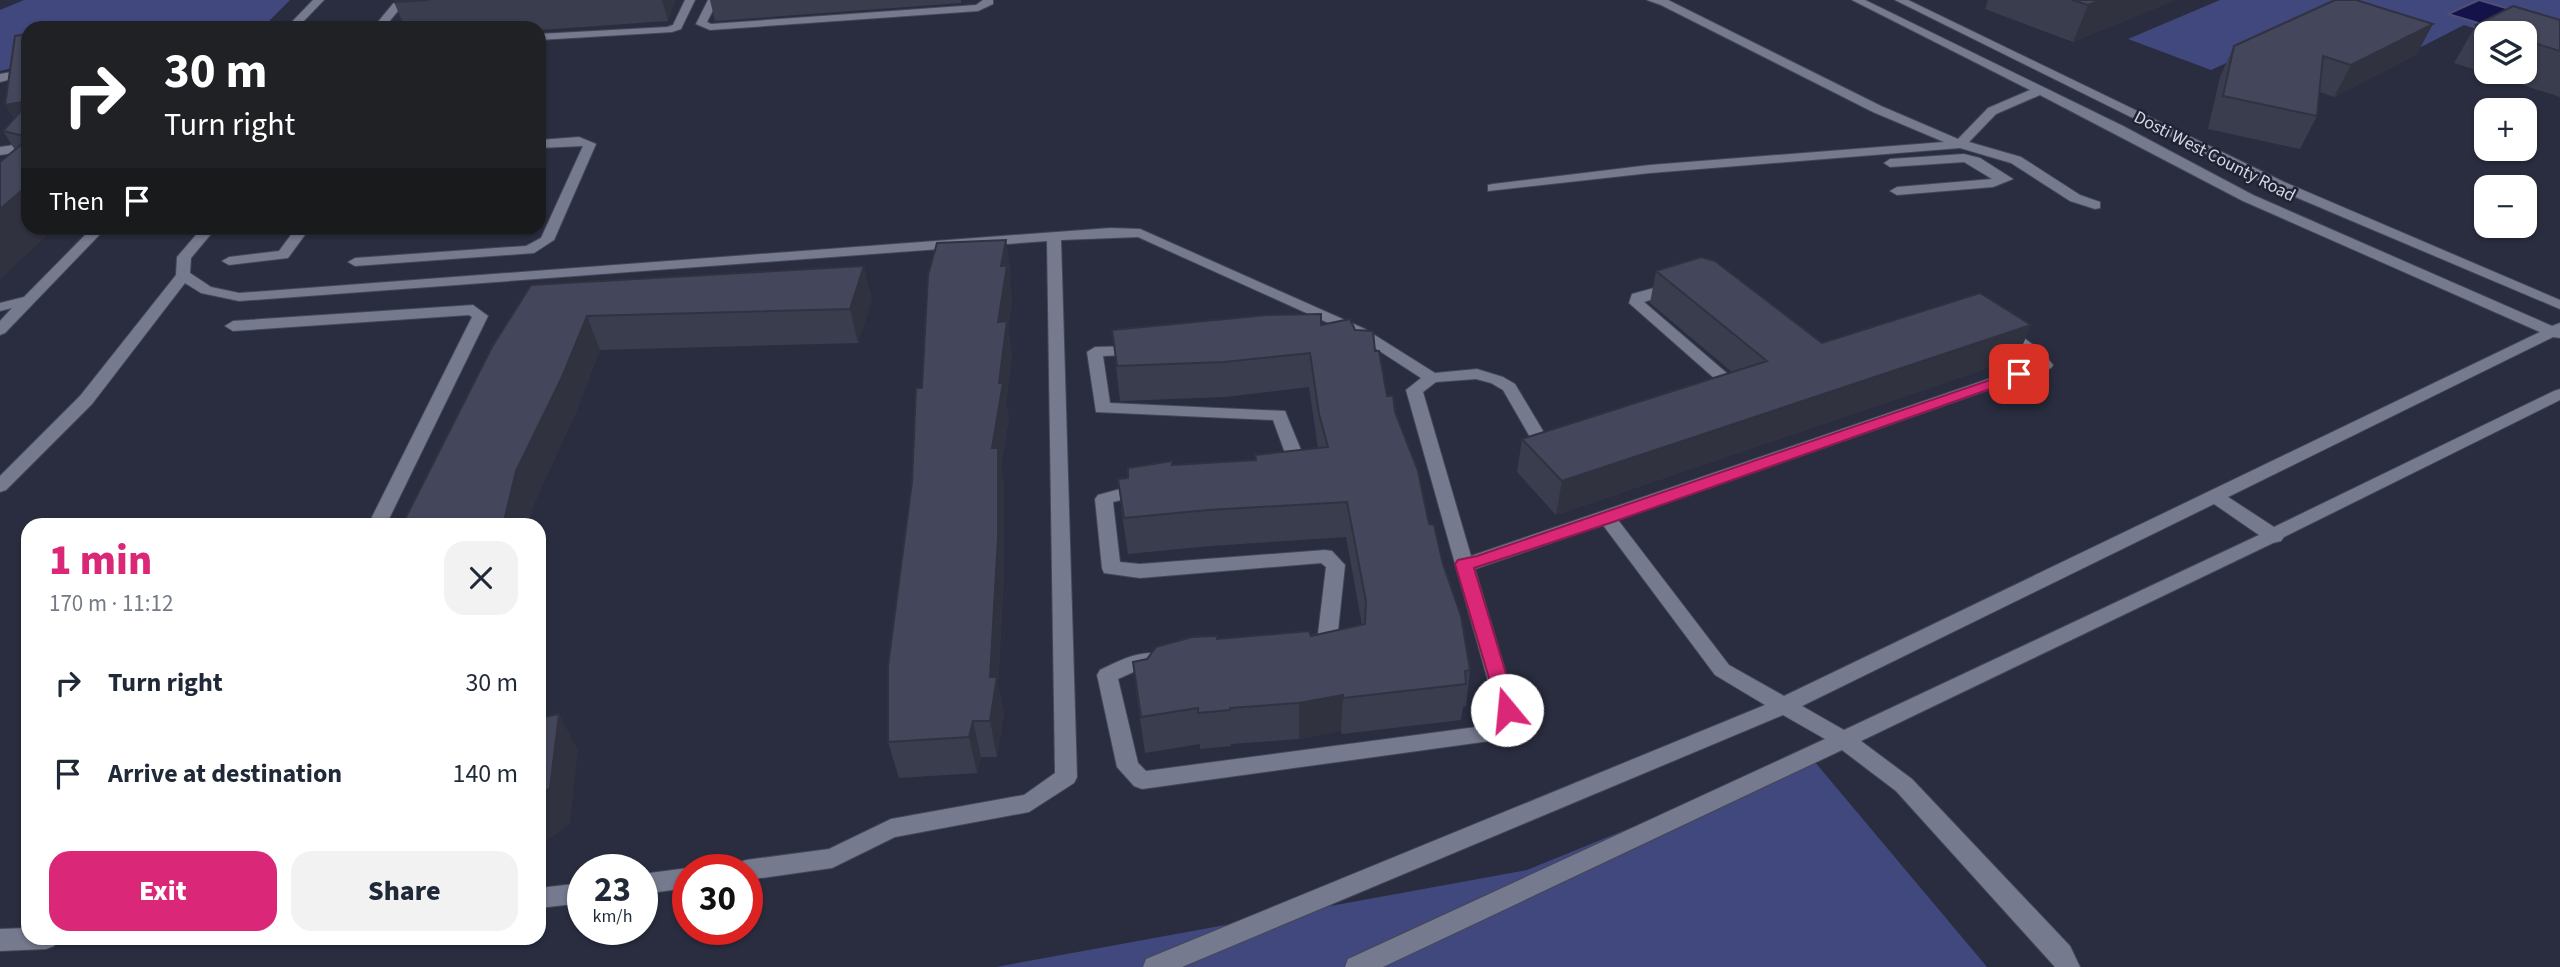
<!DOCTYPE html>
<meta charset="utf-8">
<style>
:root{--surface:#fff;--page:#f2f2f3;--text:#1f2937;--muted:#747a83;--accent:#db2777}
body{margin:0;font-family:"Source Sans 3",sans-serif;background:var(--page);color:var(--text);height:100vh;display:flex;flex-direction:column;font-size:26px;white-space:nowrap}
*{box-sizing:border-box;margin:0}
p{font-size:23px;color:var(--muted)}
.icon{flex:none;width:38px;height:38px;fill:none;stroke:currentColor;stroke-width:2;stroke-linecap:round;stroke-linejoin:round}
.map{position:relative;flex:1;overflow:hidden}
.drawer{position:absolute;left:21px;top:518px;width:525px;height:427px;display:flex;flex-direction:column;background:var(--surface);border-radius:21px;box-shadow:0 2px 5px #0004}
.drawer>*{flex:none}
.top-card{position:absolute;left:21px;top:21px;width:525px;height:214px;border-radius:21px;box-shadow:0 2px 5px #0004;background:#202124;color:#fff;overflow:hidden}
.controls{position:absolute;left:2474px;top:21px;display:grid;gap:14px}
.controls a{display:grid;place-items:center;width:63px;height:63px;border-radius:14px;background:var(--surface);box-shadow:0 2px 5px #0004;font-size:35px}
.speed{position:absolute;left:567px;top:854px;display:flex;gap:14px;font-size:35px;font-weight:700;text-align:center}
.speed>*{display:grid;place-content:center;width:91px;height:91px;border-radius:50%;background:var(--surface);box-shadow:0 2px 5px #0004;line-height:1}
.speed small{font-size:18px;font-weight:400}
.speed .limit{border:10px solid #d22;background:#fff;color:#111}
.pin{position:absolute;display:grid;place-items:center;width:60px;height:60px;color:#fff;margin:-30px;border-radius:14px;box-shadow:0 4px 10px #0006}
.me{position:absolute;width:77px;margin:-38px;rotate:343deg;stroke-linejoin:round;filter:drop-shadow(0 0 5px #0008)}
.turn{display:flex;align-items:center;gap:24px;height:147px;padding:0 28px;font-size:32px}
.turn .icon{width:91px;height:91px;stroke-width:2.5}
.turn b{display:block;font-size:49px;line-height:60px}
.then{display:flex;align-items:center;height:66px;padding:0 28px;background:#0003;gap:14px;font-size:26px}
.round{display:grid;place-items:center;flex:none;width:74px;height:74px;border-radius:21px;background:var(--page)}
.summary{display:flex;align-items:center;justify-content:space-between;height:119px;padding:0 28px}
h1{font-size:42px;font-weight:800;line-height:52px;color:var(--accent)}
.primary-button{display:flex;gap:14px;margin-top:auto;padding:14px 28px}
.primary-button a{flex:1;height:80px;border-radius:21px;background:var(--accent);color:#fff;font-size:28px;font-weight:800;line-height:80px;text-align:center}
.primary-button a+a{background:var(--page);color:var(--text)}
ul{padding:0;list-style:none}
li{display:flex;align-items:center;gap:21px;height:91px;padding:0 28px}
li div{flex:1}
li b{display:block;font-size:26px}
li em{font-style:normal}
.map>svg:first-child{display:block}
.green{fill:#41487e}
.water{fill:#141349;stroke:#4e4e77;stroke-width:2}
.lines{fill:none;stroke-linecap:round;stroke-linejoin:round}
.minor-casing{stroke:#454756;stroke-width:2}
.minor{fill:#767a8f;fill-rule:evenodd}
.wall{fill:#3a3d4e;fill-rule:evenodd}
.shaded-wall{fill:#303240}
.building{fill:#44475b;stroke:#303240;stroke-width:2}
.route{fill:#db2777;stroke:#8e194d;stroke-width:2}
.labels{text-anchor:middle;stroke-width:5;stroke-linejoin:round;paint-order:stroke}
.far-street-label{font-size:18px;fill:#d5d7e3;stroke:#202334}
</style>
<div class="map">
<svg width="2560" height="967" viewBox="0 0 2560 967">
<rect width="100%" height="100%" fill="#292d3f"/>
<path class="green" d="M24,0H290L262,28H28V64L0,71V10Z
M2220,0H2560V55L2525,33H2489L2464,25L2421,47L2326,17L2211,70L2128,39Z
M1809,755L1987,967H996L1527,870Z"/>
<path class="water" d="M2479,0L2560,24L2525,33H2512L2448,14Z"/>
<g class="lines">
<g class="minor-casing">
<path id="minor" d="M313,0H324L297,28H286Z
M396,0H407L388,23L415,22L420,25L418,28H373Z
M685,0H695L681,29L672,32L539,40V34L667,27L673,25Z
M708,0H718L707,22L711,24L976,5L983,0H993V4L978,11L710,30L696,24Z
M1647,0H1668L1881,106L1958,139L1988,108L2030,90L1852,0H1865L2123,126L2253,195L2552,326L2560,323V338L2553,337L2228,497L2274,527L2554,391L2560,389V400L2284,537L2281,541L2273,543L1861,741L1912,779L2070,946L2080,967H2055L1896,791L1842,750L1383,967H1345L1348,959L1825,739L1783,715L1182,967H1143L1146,959L1765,705L1715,675L1603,525L1475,569L1517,710L1497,740L1142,789L1134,786L1117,767L1097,675L1100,670C1119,661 1142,648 1163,655L1166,660L1163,665L1140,669L1118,679L1138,763L1146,771L1484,726L1496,709L1406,390L1421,378L1355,335L1138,237L1061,240L1077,777L1074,783L1029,812L895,837L832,868L747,880V870H735L738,863L746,860L829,849L891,819L1024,795L1055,773L1047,241L239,301L201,293L185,283L92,404L6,490L0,492V476L80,396L176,275L177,257L202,228H216L191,258L190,273L211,287L239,293L1110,228L1140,229L1365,329L1435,373L1477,369L1503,377L1515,384L1546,436L1565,441L1716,393L1722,389V385L1629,303L1632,294L1694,277L1724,286L1806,351L1830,353L1963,310C1994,318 2034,339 2053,365L2051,368L1618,520L1729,665L1784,696L2540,332L2243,201L2040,95L1996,114L1969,142L2021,157L2080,195L2100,202V208L2095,209L2070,201L2011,163L1960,148L1650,173L1488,191V185L1493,184L1650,165L1944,142L1873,112L1661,5ZM1694,286L1714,292L1794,357L1816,363L1839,360L1962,320L2014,346L2035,363L1471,556L1423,392L1436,382L1476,379L1491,383L1503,390L1534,444L1551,450L1566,451L1728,401L1738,390L1736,381L1644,302ZM2214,504L2259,535L1844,730L1802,706Z
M1895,0H1908L2284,182L2560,300V309L2274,188Z
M28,69V75L0,82V74Z
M579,137L596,144L554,240L534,253L355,266L348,262L355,258L526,246L541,238L583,146L539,148V140Z
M28,143V151L0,155V147Z
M1964,154L1980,158L2013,179L1993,187L1897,195L1890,191L1897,187L1992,179L1964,162L1890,167L1884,163L1890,159Z
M92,228H106L5,333L0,335V321L12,308L0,311V303L24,297Z
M296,228H310L288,258L229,265L222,261L229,257L279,251Z
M473,305L488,316L386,525H368L472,317L469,315L233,331L225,326L233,321Z
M1137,346L1143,348L1145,351L1143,354L1103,356L1110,403L1285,411L1310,472L1307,476H1295L1292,472L1273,420L1096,412L1087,352L1095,347Z
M1142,483L1151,489L1148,493L1113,502L1120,562L1140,564L1325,550L1332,551L1345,565L1337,640L1334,645L1313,649L1306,647L1303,642L1306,637L1318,634L1326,567L1321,563L1140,578L1104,573L1102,568L1095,499L1098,495Z
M688,868L693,870H688V888L642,894V874Z
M583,883V903L539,908V888Z
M28,928V938H58L54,946L46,949L0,951V929Z"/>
</g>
<use href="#minor" class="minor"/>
</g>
<path class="wall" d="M396,0H675L668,21L539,30V28H405L394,2Z
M710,0H961V3L715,21Z
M1988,0H2175L2073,42L1985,9Z
M2560,20V97L2454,63L2476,25ZM2487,33H2525V72H2487Z
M2433,24L2416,55L2334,97L2320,92L2317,116L2300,149L2208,129L2220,77L2234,46Z
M28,34V228H54L0,279V162L15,150L3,131L14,119Z
M1656,271L1822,343L2031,325L2017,358L1556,515L1517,472L1522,439L1732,372L1650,303Z
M1011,273L1010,282L1012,300L1008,329L1012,355L1006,403L1009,417L1001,466L1004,483V573L998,686L1004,713L997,757H981L977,773L899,778L888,742L912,482L922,388Z
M531,285L872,299L858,343L600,350L576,412L533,506Z
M1321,325L1355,330L1375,351L1387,396L1395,412L1429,524L1443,564L1470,670L1466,706L1463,707L1461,720L1342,734L1341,731L1299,739L1231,744V746L1200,749V744L1145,753L1137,698L1133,662L1147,659L1217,639L1311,636L1362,625L1346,537L1210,546L1128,554L1122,515L1118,479L1128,478L1173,465L1255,460V455L1318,448L1309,387L1225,397L1120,401L1112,330Z"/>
<path class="shaded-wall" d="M662,0H675L668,21Z
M2101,0H2175L2073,42L2088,5Z
M2433,24L2416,55L2334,97L2351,65Z
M28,101V137H26L5,105Z
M28,185V228H54L0,279V209Z
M1006,240L1011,273L1010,282L1012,300L1008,329L1012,355L1006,403L1009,417L1001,466L1004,483V573L998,686L1004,713L997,757L990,721L992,448L1001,266Z
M864,266L872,299L858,343L850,309Z
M587,316L600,350L576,412L533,506L529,525H503L516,471Z
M2031,325L2017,358L1556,515L1562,481Z
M1343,695L1341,731L1299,739V703Z
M559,714L578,750L570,824L539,846V796Z
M973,721L981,757L977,773L969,737Z"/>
<path class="building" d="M396,0H429L394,2Z
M2072,0H2101L2088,5Z
M2335,0H2356L2433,24L2351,65L2323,56L2317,116L2223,96L2234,46Z
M2513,6L2560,20V51L2525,40V33H2502L2476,25Z
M28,34V101L5,105L15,36Z
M28,103V137L3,131Z
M28,139V185L0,209V162Z
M1006,240L1001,266H1007L998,322L1007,321L999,383H1003L992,448H998V537L990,677H997L990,721H973L969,737L888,742V666L912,482L916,388H922L928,275L937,243Z
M1701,257L1715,261L1822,343L1980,293L2031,325L1562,481L1522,439L1767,361L1656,271Z
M864,266L850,309L587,316L562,377L516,471L503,525H402L492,347L531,285Z
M1321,314V325L1350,319L1355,330L1373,331L1375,351H1379L1387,396H1393L1395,412L1418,471L1429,524L1434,525L1443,564L1461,616L1470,670L1465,671L1466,684L1343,698V695L1299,703L1230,708V710L1198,713V708L1141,717L1133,662L1147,659L1156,647L1192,637L1217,636V639L1309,631L1311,636L1365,624L1366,601L1347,502L1208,510L1124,518L1118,479L1128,478V468L1172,461V465L1256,460L1255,455L1328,447L1319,414L1310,353L1224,362L1117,366L1112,330L1267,315Z
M559,714L550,788L539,796V718Z"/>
<path class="route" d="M2019,370L2026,374L2024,377L1613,522L1474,568L1517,710L1514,715L1507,717L1500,715L1455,564L1458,560L1477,556Z"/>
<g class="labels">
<g class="far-street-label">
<text transform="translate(2215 156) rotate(27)" y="6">Dosti West County Road</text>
</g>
</g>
</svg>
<div class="controls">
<a><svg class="icon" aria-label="layers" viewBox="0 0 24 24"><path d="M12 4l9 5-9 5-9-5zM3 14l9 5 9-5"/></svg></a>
<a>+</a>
<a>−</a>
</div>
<div class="speed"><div>23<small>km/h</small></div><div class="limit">30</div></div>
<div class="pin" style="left:2019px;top:374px;background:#d93025"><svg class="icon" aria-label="arrive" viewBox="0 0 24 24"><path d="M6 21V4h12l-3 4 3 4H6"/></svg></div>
<svg class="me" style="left:1507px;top:710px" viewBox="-20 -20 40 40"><circle r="19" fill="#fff"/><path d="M0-13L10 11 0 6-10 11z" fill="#db2777"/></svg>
<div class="top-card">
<div class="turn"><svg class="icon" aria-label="right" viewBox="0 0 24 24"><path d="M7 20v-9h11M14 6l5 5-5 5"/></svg><div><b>30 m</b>Turn right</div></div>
<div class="then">Then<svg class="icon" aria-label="arrive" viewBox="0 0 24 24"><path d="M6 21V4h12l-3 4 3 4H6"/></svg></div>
</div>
<section class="drawer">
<div class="summary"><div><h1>1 min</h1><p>170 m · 11:12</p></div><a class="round"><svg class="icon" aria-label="close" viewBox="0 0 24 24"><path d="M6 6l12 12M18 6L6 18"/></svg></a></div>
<ul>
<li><svg class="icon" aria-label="right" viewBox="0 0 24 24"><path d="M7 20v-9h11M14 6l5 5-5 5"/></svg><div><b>Turn right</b></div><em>30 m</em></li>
<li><svg class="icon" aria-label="arrive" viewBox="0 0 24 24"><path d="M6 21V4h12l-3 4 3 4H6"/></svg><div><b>Arrive at destination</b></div><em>140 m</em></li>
</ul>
<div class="primary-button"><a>Exit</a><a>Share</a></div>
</section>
</div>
